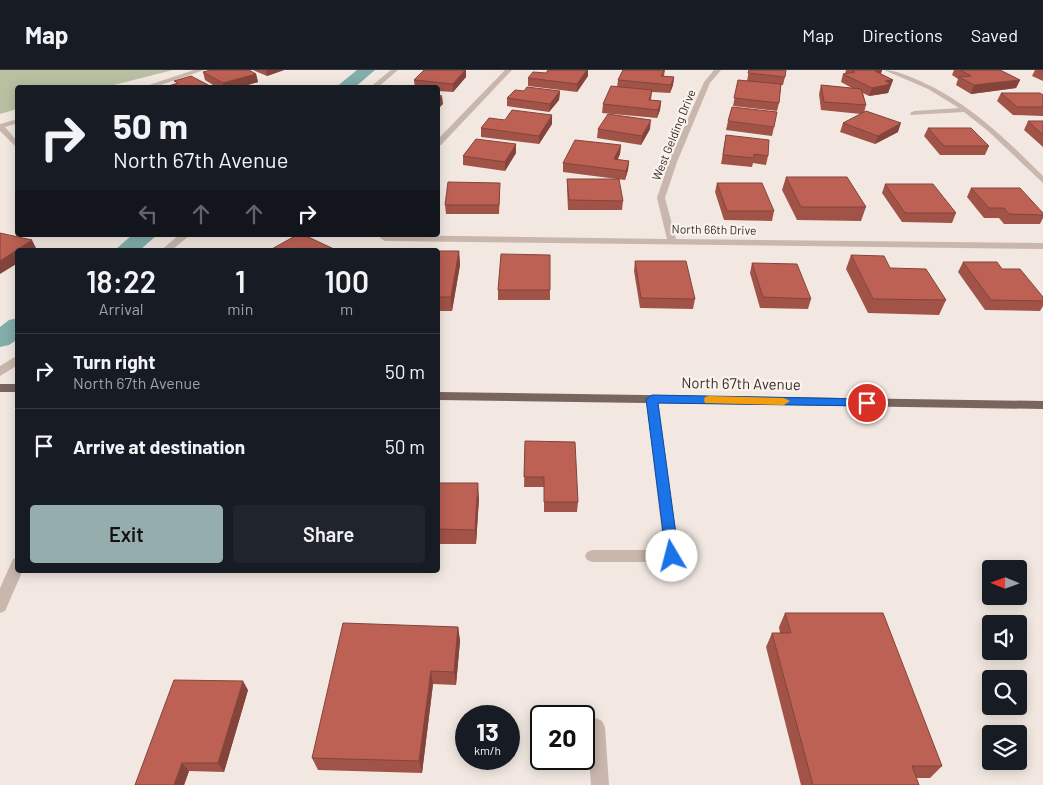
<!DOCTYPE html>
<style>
:root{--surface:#171b24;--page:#20242c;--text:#f1f3f6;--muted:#9ea1a6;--line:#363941;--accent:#95adad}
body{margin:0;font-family:Barlow,sans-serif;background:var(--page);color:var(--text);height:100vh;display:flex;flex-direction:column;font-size:19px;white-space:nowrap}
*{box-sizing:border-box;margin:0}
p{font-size:16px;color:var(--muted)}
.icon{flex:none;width:28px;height:28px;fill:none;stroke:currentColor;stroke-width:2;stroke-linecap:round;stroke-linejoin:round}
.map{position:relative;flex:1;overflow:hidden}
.drawer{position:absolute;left:15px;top:178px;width:425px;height:325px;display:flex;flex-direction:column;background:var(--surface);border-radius:5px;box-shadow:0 2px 12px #0003}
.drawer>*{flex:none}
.guide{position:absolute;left:15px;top:15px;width:425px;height:152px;border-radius:5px;box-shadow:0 2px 12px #0003;background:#171b24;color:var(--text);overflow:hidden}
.needle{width:32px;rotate:271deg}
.tools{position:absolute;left:982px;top:490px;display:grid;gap:10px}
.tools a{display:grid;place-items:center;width:45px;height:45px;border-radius:5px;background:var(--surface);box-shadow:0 2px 12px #0003;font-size:25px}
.speed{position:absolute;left:455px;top:635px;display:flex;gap:10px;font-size:25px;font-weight:700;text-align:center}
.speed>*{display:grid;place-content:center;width:65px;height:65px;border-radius:50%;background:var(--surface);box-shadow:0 2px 12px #0003;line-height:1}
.speed small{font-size:12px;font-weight:400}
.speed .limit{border:2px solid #111;border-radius:8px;background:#fff;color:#111}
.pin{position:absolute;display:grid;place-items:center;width:42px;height:42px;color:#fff;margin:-21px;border:2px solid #fff;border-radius:50%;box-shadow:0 1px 5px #0007}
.me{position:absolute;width:55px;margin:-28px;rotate:352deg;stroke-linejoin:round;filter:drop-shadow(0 0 4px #0008)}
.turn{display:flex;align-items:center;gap:18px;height:105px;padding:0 15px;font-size:22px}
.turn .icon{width:65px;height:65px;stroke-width:2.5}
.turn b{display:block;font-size:35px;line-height:42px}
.lanes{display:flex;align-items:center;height:48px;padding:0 15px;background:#0003;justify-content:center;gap:25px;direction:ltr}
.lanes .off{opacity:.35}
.eta{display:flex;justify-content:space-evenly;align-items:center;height:85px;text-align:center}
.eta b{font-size:30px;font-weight:600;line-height:35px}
.cta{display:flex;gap:10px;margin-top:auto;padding:10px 15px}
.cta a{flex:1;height:58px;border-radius:5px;background:var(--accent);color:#111;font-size:20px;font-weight:600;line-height:58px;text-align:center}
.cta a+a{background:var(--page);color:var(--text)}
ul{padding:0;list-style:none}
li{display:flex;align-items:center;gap:15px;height:75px;padding:0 15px;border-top:1px solid var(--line)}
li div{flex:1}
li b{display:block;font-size:19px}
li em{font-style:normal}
header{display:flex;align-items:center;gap:30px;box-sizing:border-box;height:70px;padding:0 25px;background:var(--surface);border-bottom:1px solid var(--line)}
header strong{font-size:24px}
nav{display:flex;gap:28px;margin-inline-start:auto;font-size:18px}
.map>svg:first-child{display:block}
.green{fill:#b9c0a2}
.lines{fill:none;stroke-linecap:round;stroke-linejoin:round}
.canal{fill:#82ada9;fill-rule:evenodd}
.minor{fill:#c9b7ad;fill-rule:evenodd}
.major{fill:#79645e;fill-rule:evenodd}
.wall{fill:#a25348}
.shaded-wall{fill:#84443b}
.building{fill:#bc6154;stroke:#84443b}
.route{fill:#1a73e8;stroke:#114b97}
.slow{fill:#f59e0b}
.labels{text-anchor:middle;stroke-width:4.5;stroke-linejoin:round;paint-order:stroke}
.far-street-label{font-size:12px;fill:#382e2b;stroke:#f9f2ed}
.street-label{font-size:15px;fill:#382e2b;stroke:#f9f2ed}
</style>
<header>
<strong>Map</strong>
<nav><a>Map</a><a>Directions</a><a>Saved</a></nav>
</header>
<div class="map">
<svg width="1043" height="715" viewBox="0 0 1043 715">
<rect width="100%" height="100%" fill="#f2e8e1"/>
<path class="green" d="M0,0H173L106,17L18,18L17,39L0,44Z"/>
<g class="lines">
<path class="canal" d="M357,0H375L354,18H335Z
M132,165H157L140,180H115Z
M18,248V269L9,275L0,277V257L9,250Z"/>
<path class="minor" d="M194,0H204L152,18H140Z
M391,0H398L377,18H369Z
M505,0H512L441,75H438V69Z
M714,0H721L710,13L677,92L665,128L676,169L1043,173V179L385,171L380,168L381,165H391L667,169L657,128L669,92L704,12Z
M884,0C894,0 903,4 913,8C965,29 1004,67 1043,106V113L988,61L964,42L911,45L910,43L914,41L959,38L928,19Z
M18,49V53L5,57L18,72V79L0,61V54Z
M179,165H190L172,180H161Z
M18,285V295L0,306V296Z
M652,325L658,329L679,486L677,490L672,492H592L587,490L585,486L587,482L592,480H664L646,329Z
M18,487V500H23L5,541L0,543V518L13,489Z
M596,648L602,651L605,657L609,715H591L587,657L590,651Z"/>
<path class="major" d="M0,314H18V322H0Z
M438,322L1043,331V339L438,330Z"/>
</g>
<path class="wall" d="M253,0H284L267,6Z
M548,0H588V6L577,22L528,16V8L546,3Z
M623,0H665L664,6L674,7L673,15L670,23L652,22L651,30L661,31L660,40L657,48L602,43L603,34L617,17L618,10Z
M749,0L785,7L783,15H781L779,33L777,41L733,36L738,10L747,11Z
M846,0H882L881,4L893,10L888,23L869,26L863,23L866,35L864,43L898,62L875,74L840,62L843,53L861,44L821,40L819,24L821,15L852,18L841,12L843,4H845Z
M954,0H1000L1020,10L1016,18L971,24L956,15L958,9L952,5Z
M1035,0H1043V11L1032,6Z
M203,2L256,4L258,12L238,18H218L205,10Z
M466,7L453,22L438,21V18H415L414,10Z
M524,21H560L559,30L549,42L507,36V28Z
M1001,23L1043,25V46L1013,45L997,31Z
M728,51L774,57L772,66L726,60Z
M1028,51H1043V77L1024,60Z
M552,54L539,74L481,67V58Z
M928,58L989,76L985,85H940L924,66Z
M598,59H650L641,75L597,68Z
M726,65L768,86L766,95L753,93L752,97L721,94Z
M516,74V83L505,101L463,95V86Z
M621,75L620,84L617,90L629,91L628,100L625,110L563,102V93Z
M786,107L866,137L861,151L797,150L782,120Z
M567,109L623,131L622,140H568L567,118Z
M717,113L774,141L772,151L724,150L715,122Z
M885,114L956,143L952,153L902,152L882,123Z
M971,118L1043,143V148L1040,154H1004L999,148H984L967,127Z
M500,122L499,144H446L445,135Z
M438,181H459L460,195L452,241H438Z
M851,185L890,198L946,230L939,245L868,243L846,199Z
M635,191L695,229L693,239L640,238L634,201Z
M963,192L1002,199L1043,227V236L1040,241L985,240L958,202Z
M752,193L811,229L808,239L760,238L750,203Z
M498,220H550V230H498Z
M525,371L578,432L577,442H544V417H524Z
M438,413L479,428L476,474H438Z
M785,543L942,696L930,708H916L919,715H801L766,577L772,563H780L779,557Z
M458,557L460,571L456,615L433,614L422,703L318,700L312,688Z
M248,620L224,702L189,701L184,715H135Z"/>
<path class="shaded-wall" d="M266,0H284L267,6Z
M465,0H466V7L453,22V14Z
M587,0H588V6L577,22V14Z
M882,0L879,8L875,1Z
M256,4L258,12L238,18H224L223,13Z
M674,7L673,15L670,23L671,15Z
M893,10L888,23L869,26L872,18L885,11Z
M1020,10L1016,18L971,24L974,15Z
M560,21L559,30L549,42L550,34Z
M442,26L443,34L438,39V30Z
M661,31L660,40L657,48L658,40Z
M552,45V54L539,74V66Z
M651,50L650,59L641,75L642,66Z
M901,53L898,62L875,74L878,66Z
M516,74V83L505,101V92Z
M621,75L620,84L614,98V89Z
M629,91L628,100L625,110L626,101Z
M32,170L37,180H18V193L0,204V191Z
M459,181L460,195L452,241L451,227Z
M478,413L479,428L476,474L475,460Z
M458,557L460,571L456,615L454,602Z
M431,601L433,614L422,703L419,691Z
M243,611L248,620L224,702L218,693Z
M182,693L189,701L184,715H174Z"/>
<path class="building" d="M211,0H249L256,4L223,13L203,2Z
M424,0H465L453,14L414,10Z
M548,0H587L577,14L528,8L533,2L546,3Z
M623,0H664L661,6L674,7L671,15L618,10Z
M749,0H786L785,7L748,3Z
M851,0H881L875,1L893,10L885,11L891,14L872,18L843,4L855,2Z
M960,0H1000L1020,10L974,15L959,7L971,6Z
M191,6L212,17L162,18L178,13L174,11Z
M738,10L781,14L779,33L734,28Z
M821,15L861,19L866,35L824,32Z
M611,16L652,20L649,30L661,31L658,40L603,34Z
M527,17L560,21L550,34L507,28L515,20L524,21Z
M1001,23H1040L1043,25V37H1017Z
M438,25L442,26L438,30Z
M732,37L777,42L774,57L728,51Z
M512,40L552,45L539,66L481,58L489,48L505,50Z
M866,41L901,53L878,66L843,53Z
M608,44L651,50L642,66L598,59Z
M1028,51H1043V65Z
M928,58H971L989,76H944Z
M726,65L769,70L768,86L754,84V88L723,85Z
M476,69L516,74L505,92L463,86Z
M575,70L621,75L614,89L629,91L626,101L563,93Z
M786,107H847L866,137H801Z
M567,109H619L623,131L569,130Z
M448,112L500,113L499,135H445Z
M717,113H762L774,141H727Z
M885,114H933L956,143H905Z
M971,118H1020L1043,143V145L1009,144L1004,138H989Z
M0,163L32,170L0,191Z
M297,165H304L336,180H270Z
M438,181H459L451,227H438Z
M501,184L550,185V220H498Z
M851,185L884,186L890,198L926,199L946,230L873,229Z
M635,191H686L695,229L641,228Z
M963,192H997L1002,199H1020L1043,227V231L991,230Z
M752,193L797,194L811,229L763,227Z
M525,371L575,372L578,432H544V407H524Z
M438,413H478L475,460L438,459Z
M785,543H883L942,696H912L919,715H813L772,563H791Z
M343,553L458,557L454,602L431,601L419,691L312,688Z
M174,610L243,611L218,693H182L174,715H135Z"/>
<path class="route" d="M652,325L867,329L872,333L867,336L658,333L679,486L677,490L672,492L668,490L666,486L646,329Z"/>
<path class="slow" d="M709,326L784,328L790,331L784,335L705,333L704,330L705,327Z"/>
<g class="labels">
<g class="far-street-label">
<text transform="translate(674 65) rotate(-68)" y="4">West Gelding Drive</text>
<text transform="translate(714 160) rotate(1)" y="4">North 66th Drive</text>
</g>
<g class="street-label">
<text transform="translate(741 314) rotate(1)" y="5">North 67th Avenue</text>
</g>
</g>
</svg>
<div class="tools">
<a><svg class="needle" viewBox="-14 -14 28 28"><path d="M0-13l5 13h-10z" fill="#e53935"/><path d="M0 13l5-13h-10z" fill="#9ea1a6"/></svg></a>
<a><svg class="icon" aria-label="sound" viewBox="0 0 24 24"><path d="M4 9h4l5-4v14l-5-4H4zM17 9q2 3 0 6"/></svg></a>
<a><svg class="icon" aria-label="search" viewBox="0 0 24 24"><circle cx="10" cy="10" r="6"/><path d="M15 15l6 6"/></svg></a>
<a><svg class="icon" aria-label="layers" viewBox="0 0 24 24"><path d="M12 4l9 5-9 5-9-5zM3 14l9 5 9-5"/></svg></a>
</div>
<div class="speed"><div>13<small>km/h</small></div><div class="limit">20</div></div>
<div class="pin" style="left:867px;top:333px;background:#d93025"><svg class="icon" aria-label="arrive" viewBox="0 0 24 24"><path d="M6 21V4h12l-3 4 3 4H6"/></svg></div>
<svg class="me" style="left:672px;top:486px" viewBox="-20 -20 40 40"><circle r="19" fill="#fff"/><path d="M0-13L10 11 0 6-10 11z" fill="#1a73e8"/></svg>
<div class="guide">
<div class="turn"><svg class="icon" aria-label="right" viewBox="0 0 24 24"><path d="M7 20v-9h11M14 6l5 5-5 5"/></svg><div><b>50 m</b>North 67th Avenue</div></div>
<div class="lanes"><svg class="icon off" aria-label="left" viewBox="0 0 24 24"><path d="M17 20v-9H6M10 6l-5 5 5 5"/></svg><svg class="icon off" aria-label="ahead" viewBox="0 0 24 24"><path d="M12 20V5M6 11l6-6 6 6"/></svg><svg class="icon off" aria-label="ahead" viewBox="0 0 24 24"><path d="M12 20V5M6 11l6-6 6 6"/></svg><svg class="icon" aria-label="right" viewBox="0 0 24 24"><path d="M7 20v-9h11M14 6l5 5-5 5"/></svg></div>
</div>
<section class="drawer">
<div class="eta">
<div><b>18:22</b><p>Arrival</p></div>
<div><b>1</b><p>min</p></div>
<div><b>100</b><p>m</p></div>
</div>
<ul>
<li><svg class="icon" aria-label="right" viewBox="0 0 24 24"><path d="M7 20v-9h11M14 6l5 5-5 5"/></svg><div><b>Turn right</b><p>North 67th Avenue</p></div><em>50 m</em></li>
<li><svg class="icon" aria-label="arrive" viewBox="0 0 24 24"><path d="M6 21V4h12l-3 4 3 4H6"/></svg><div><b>Arrive at destination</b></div><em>50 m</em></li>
</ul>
<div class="cta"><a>Exit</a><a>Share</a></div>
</section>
</div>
